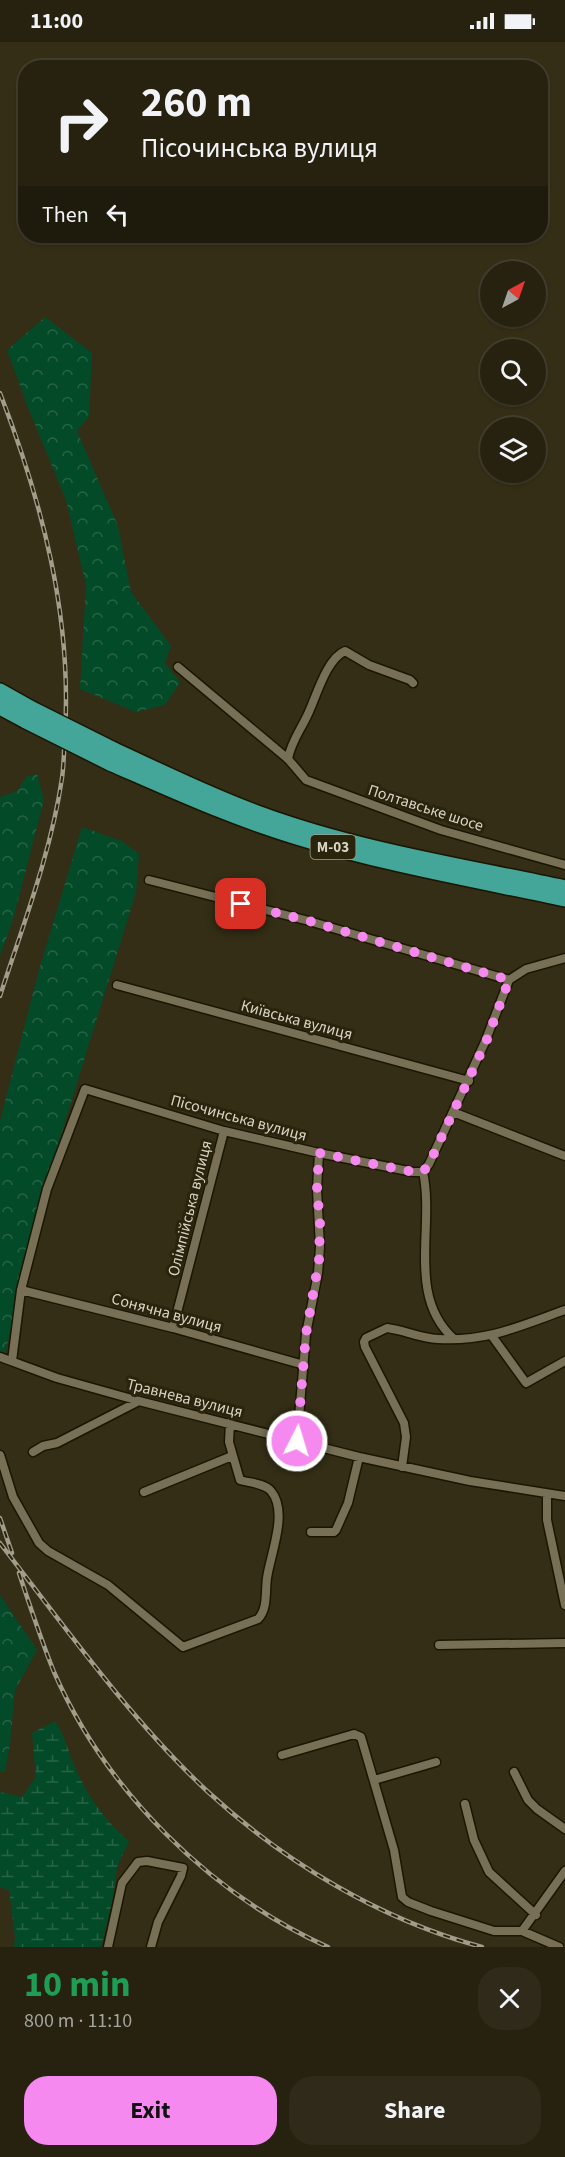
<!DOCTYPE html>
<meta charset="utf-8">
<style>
:root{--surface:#272210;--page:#2f2a19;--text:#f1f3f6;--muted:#a4a49f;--line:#433f30;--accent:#f589ef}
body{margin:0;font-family:"Source Sans 3",sans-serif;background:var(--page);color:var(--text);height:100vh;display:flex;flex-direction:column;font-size:22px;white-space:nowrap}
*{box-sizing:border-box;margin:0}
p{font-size:20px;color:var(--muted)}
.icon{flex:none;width:33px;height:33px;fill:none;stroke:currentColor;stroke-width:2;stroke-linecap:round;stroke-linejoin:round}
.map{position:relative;height:1905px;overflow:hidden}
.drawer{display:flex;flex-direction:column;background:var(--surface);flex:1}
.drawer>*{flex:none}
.guide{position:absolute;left:18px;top:18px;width:530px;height:183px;border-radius:24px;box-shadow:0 2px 4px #0004,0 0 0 2px var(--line);background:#272210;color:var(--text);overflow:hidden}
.needle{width:39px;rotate:40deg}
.controls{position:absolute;left:480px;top:219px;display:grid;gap:12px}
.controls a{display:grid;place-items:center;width:66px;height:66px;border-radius:50%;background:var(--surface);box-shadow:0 2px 4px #0004,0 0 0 2px var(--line);font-size:30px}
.pin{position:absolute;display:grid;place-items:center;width:51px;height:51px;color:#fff;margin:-26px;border-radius:12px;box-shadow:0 3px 9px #0006}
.me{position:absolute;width:66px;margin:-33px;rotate:5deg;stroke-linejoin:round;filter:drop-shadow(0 0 4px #0008)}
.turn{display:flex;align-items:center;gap:21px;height:126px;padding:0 24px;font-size:27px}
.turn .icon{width:78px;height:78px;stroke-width:2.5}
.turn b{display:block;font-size:42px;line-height:51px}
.then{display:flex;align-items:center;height:57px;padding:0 24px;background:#0003;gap:12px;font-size:22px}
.round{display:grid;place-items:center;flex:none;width:63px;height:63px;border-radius:24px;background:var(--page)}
.summary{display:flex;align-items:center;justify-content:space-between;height:102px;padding:0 24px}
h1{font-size:36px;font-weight:700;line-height:45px;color:#1e9e55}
.primary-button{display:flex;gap:12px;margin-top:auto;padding:12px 24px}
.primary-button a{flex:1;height:69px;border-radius:24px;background:var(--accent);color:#111;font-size:24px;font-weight:700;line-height:69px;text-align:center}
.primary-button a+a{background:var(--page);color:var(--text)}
.status{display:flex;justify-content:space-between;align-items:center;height:42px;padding:0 30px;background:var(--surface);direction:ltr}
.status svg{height:16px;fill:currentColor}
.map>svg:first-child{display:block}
.forest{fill:url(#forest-crowns)}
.wetland{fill:url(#wetland-marsh)}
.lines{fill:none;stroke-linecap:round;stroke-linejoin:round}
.street-casing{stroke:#1b1601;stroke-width:11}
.highway-casing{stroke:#1b1601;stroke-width:18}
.street{stroke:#777056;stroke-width:8}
.highway{stroke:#44a699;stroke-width:15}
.rail-casing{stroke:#a19d8b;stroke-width:4.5}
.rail{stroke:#2a240c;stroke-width:2;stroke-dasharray:7;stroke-linecap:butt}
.highway-bridge-casing{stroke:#1b1601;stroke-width:18;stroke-linecap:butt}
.highway-bridge{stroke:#44a699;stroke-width:15}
.route{stroke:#f589ef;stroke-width:10;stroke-dasharray:0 18}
.labels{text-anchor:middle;stroke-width:6;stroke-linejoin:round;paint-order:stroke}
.shield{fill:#2a240c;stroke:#a39f8e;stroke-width:1.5}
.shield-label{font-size:15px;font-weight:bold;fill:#d7d4c5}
.street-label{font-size:16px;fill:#d7d4c5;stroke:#2a240c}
</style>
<div class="status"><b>11:00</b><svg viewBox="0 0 49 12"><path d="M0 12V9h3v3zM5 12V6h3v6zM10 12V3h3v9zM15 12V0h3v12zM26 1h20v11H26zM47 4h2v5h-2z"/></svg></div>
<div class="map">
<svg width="565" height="1905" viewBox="0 0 565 1905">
<defs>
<pattern id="forest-crowns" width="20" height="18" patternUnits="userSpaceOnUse" patternTransform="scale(1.5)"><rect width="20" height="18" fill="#034a28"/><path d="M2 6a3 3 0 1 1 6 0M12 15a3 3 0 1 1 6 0" fill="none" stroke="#276346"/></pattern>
<pattern id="wetland-marsh" width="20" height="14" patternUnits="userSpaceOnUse" patternTransform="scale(1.5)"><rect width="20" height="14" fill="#034a28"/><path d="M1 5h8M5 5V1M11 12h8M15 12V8" fill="none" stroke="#276346"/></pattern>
</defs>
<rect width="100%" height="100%" fill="#342e16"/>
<path class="forest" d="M45,275L92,311L89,374L77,389L118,484L131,550L171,604L165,621L180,640L165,663L136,670L80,647L86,543L66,458L29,368L7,308Z
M37,732L44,758L14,874L0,914V755L17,749L27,734Z
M82,785L122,799L139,812L136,850L44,1148L5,1311H0V1079L39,928Z
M0,1553L37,1608L15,1648L10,1701L5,1730H0Z"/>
<path class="wetland" d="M55,1679C65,1693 67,1707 74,1723C86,1752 105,1779 129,1799L117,1825L113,1856L101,1905H14L15,1895L9,1848L0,1845V1750L22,1755L36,1735L32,1691Z"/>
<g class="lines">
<g class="street-casing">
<path id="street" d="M178,625L288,717L306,738L441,788L565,823
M288,717C291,700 300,689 307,674C316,656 326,617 345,609L369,623L410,638L413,641
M149,838L309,879L509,938
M117,943L469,1039
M453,1070L565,1114
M423,1130L429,1122L485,1000L509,938L526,927L565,916
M423,1130C435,1185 406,1254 454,1297
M21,1248L173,1286L304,1323
M173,1286L224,1089
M492,1294L526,1341L565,1319
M0,1315L57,1336L139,1359L359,1415L470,1439L565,1454
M12,1319L21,1248L47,1147L85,1047L224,1089L319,1111L413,1130H423
M297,1399L306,1292L318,1231L320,1205L317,1147L319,1111
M33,1410L43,1404L57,1401L139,1359
M0,1413L13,1455L39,1501L48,1509L108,1543L183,1605L258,1577C268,1567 265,1550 267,1536C270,1513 289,1470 271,1449C264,1441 250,1441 240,1438L229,1400L230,1381
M402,1425L406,1395L404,1381L365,1305L364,1300L366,1296L387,1286C404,1288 419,1296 438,1297C487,1300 520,1284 565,1268
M144,1450L232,1414
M547,1452V1478L565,1563
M311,1490H334L336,1488L348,1461L359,1415
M439,1603L565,1601
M282,1713L354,1692L361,1695L394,1808L402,1855L408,1860L431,1869L494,1889H522L559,1905
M514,1730L528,1758L537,1767L565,1787
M374,1738L436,1720
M465,1762L474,1798L489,1830L536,1873
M522,1889L565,1829
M108,1905L122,1841L138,1820L147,1819L183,1826L181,1834L158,1880L151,1905"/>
</g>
<g class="highway-casing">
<path id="highway" d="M0,649L32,667
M0,665L26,679
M114,708C162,730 210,754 260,772C358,808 463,824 565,846
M110,721C172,748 233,776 297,795C384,822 476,838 565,857"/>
</g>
<use href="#street" class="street"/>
<use href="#highway" class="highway"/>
<g class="rail-casing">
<path id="rail" d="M0,351C42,460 72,574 65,691C64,706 64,722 62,736C51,811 23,883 0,954
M0,1476L12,1511
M0,1501C64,1584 131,1678 207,1749C284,1820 381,1878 482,1905
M19,1531C30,1564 41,1598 54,1630C106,1749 210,1852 328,1905"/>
</g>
<use href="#rail" class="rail"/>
<g class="highway-bridge-casing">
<path id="highway-bridge" d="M32,667L114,708
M26,679L110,721"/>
</g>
<use href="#highway-bridge" class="highway-bridge"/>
</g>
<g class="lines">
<path class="route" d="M241,862L309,879L509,938L486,1000L429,1122L423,1130H413L319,1111L317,1147L320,1182L319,1218L306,1292L297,1399"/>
</g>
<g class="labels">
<rect class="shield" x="310.5" y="793" width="45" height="24" rx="4.5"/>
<g class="shield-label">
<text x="333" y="810">М-03</text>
</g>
<g class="street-label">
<text transform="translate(426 765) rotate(18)" y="6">Полтавське шосе</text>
<text transform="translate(297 977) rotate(15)" y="6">Київська вулиця</text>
<text transform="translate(239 1075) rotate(15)" y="6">Пісочинська вулиця</text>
<text transform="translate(189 1166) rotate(-76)" y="6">Олімпійська вулиця</text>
<text transform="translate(167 1270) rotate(15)" y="6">Сонячна вулиця</text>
<text transform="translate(185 1355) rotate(14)" y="6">Травнева вулиця</text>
</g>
</g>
</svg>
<div class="controls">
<a><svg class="needle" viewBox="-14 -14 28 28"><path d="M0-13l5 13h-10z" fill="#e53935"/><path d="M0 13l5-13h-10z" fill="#a4a49f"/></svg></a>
<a><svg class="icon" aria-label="search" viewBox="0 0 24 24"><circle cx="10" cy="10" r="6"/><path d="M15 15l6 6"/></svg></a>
<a><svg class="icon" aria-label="layers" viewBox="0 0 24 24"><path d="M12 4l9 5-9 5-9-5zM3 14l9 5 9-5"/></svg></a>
</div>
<div class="pin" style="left:241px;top:862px;background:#d93025"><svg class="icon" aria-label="arrive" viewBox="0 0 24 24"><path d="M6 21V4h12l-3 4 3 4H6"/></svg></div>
<svg class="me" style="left:297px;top:1399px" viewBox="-20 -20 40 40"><circle r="17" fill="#f589ef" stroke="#fff" stroke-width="3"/><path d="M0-11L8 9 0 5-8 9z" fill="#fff"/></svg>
<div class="guide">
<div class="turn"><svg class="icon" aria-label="right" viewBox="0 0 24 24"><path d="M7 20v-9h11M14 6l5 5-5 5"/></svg><div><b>260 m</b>Пісочинська вулиця</div></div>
<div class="then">Then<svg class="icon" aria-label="left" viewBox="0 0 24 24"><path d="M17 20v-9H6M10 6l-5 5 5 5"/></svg></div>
</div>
</div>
<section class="drawer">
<div class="summary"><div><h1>10 min</h1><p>800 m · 11:10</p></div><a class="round"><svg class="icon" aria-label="close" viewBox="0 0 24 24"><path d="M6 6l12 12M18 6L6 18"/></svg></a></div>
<div class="primary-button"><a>Exit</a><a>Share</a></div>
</section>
